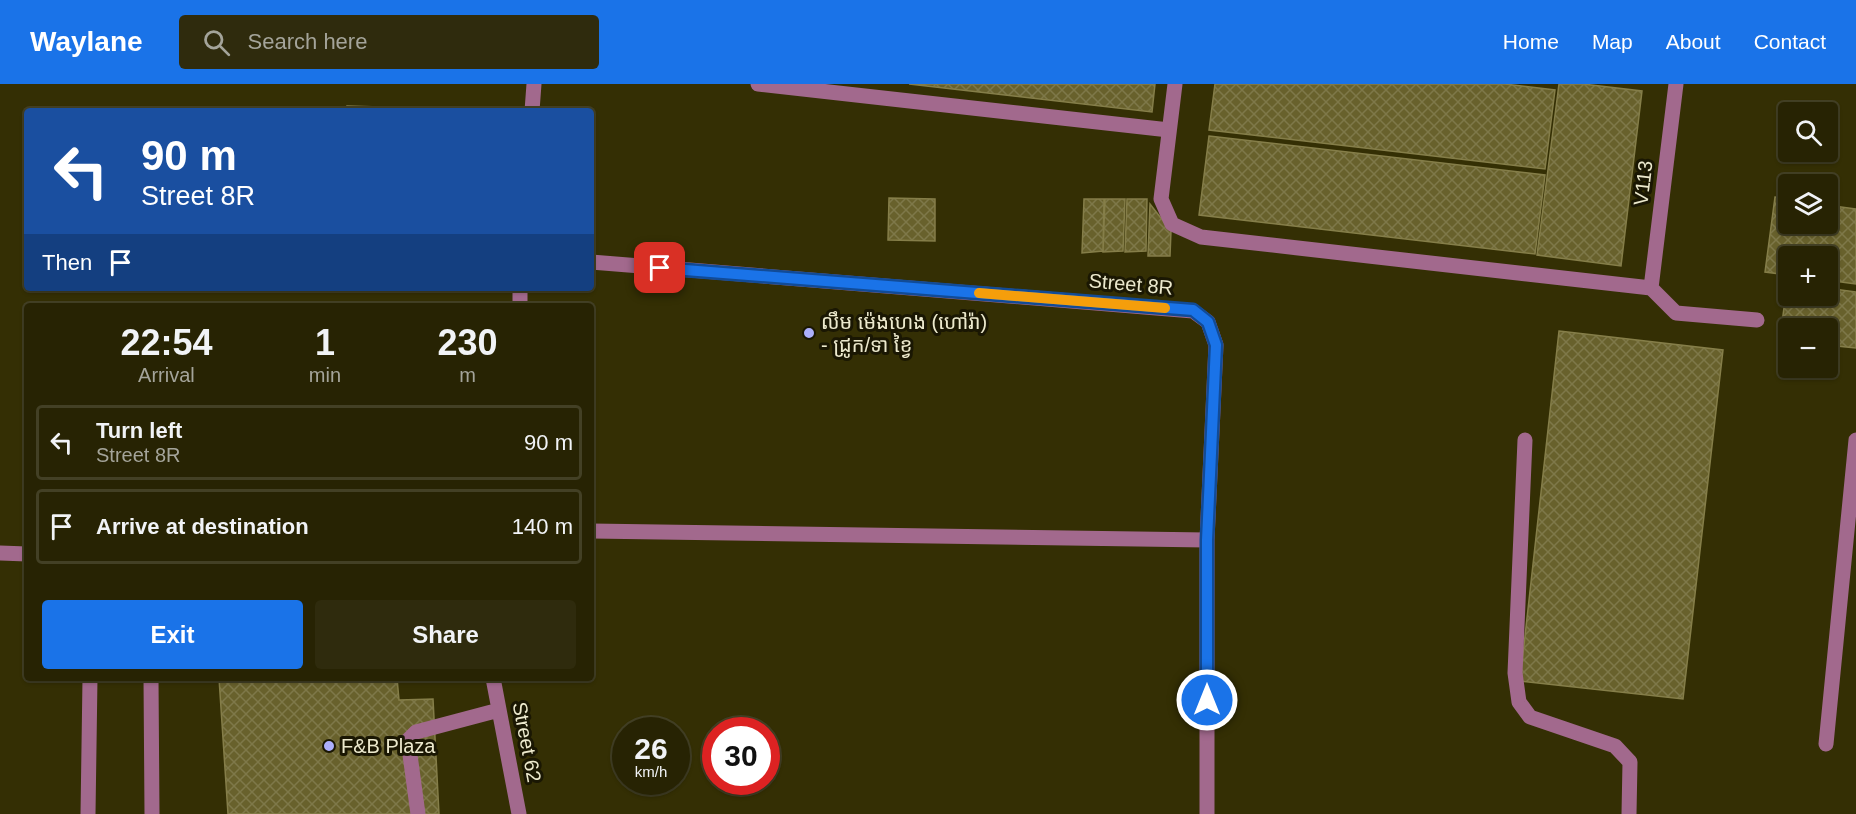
<!DOCTYPE html>
<meta charset="utf-8">
<style>
:root{--surface:#272303;--page:#2f2b0d;--text:#f1f3f6;--muted:#a4a49a;--line:#434025;--accent:#1a73e8}
body{margin:0;font-family:Helvetica,"Noto Sans Khmer",sans-serif;background:var(--page);color:var(--text);height:100vh;display:flex;flex-direction:column;font-size:22px;white-space:nowrap}
*{box-sizing:border-box;margin:0}
p{font-size:20px;color:var(--muted)}
.icon{flex:none;width:33px;height:33px;fill:none;stroke:currentColor;stroke-width:2;stroke-linecap:round;stroke-linejoin:round}
.map{position:relative;flex:1;overflow:hidden}
.sheet{position:absolute;left:24px;top:219px;width:570px;height:378px;display:flex;flex-direction:column;background:var(--surface);border-radius:6px;box-shadow:0 2px 4px #0004,0 0 0 2px var(--line)}
.sheet>*{flex:none}
.banner{position:absolute;left:24px;top:24px;width:570px;height:183px;border-radius:6px;box-shadow:0 2px 4px #0004,0 0 0 2px var(--line);background:#1a4fa0;color:#fff;overflow:hidden}
.fabs{position:absolute;left:1778px;top:18px;display:grid;gap:12px}
.fabs a{display:grid;place-items:center;width:60px;height:60px;border-radius:6px;background:var(--surface);box-shadow:0 2px 4px #0004,0 0 0 2px var(--line);font-size:30px}
.speed{position:absolute;left:612px;top:633px;display:flex;gap:12px;font-size:30px;font-weight:700;text-align:center}
.speed>*{display:grid;place-content:center;width:78px;height:78px;border-radius:50%;background:var(--surface);box-shadow:0 2px 4px #0004,0 0 0 2px var(--line);line-height:1}
.speed small{font-size:15px;font-weight:400}
.speed .limit{border:9px solid #d22;background:#fff;color:#111}
.pin{position:absolute;display:grid;place-items:center;width:51px;height:51px;color:#fff;margin:-26px;border-radius:12px;box-shadow:0 3px 9px #0006}
.me{position:absolute;width:66px;margin:-33px;rotate:0deg;stroke-linejoin:round;filter:drop-shadow(0 0 4px #0008)}
.turn{display:flex;align-items:center;gap:21px;height:126px;padding:0 18px;font-size:27px}
.turn .icon{width:78px;height:78px;stroke-width:2.5}
.turn b{display:block;font-size:42px;line-height:51px}
.then{display:flex;align-items:center;height:57px;padding:0 18px;background:#0003;gap:12px;font-size:22px}
.eta{display:flex;justify-content:space-evenly;align-items:center;height:102px;text-align:center}
.eta b{font-size:36px;font-weight:700;line-height:42px}
.action{display:flex;gap:12px;margin-top:auto;padding:12px 18px}
.action a{flex:1;height:69px;border-radius:6px;background:var(--accent);color:#fff;font-size:24px;font-weight:700;line-height:69px;text-align:center}
.action a+a{background:var(--page);color:var(--text)}
ul{padding:0;list-style:none}
li{display:flex;align-items:center;gap:18px;height:75px;margin:0 12px 9px;padding:0 6px;border:3px solid var(--line);border-radius:6px}
li div{flex:1}
li b{display:block;font-size:22px}
li em{font-style:normal}
header{display:flex;align-items:center;gap:36px;box-sizing:border-box;height:84px;padding:0 30px;background:var(--accent);color:#fff}
header strong{font-size:28px}
nav{display:flex;gap:33px;margin-inline-start:auto;font-size:21px}
.search{width:420px;height:54px;background:var(--page);display:flex;align-items:center;gap:15px;box-sizing:border-box;padding:0 21px;border-radius:6px;color:var(--muted);font-size:22px}
.map>svg:first-child{display:block}
.building{fill:url(#building-cross-hatch);stroke:#857e49;stroke-width:1.5}
.lines{fill:none;stroke-linecap:round;stroke-linejoin:round}
.minor{stroke:#a2698d;stroke-width:15}
.route-casing{stroke:#114b97;stroke-width:15}
.route{stroke:#1a73e8;stroke-width:10}
.slow{stroke:#f59e0b;stroke-width:10}
.poi-dot{fill:#acaffb;stroke:#1a1703;stroke-width:2}
.labels{text-anchor:middle;stroke-width:6;stroke-linejoin:round;paint-order:stroke}
.street-label{font-size:20px;fill:#ece9cd;stroke:#1a1703}
.poi-label{font-size:20px;fill:#ece9cd;stroke:#1a1703;text-anchor:start}
</style>
<header>
<strong>Waylane</strong>
<div class="search"><svg class="icon" aria-label="search" viewBox="0 0 24 24"><circle cx="10" cy="10" r="6"/><path d="M15 15l6 6"/></svg>Search here</div>
<nav><a>Home</a><a>Map</a><a>About</a><a>Contact</a></nav>
</header>
<div class="map">
<svg width="1856" height="730" viewBox="0 0 1856 730">
<defs>
<pattern id="building-cross-hatch" width="8" height="8" patternUnits="userSpaceOnUse" patternTransform="scale(1.5)"><rect width="8" height="8" fill="#68612c"/><path d="M0 0l8 8M0 8l8-8" fill="none" stroke="#7e7849"/></pattern>
</defs>
<rect width="100%" height="100%" fill="#342f04"/>
<path class="building" d="M909,0H1155L1152,28Z
M1215,0H1505L1555,6L1545,85L1209,46Z
M1559,0H1583L1642,7L1621,182L1537,171Z
M347,22L380,23L379,27H347Z
M1209,52L1545,91L1535,170L1199,131Z
M1775,113L1788,115V140H1827V121L1856,125V200L1827,196V172H1788V191L1765,188Z
M889,114L935,115V157L888,156Z
M1084,115H1104L1103,167L1082,169Z
M1105,115H1125L1123,167L1103,168Z
M1127,115H1147L1146,167L1125,168Z
M1150,120L1171,147L1170,172H1148Z
M1787,200L1788,212H1827V204L1856,208V264L1827,261V244H1788V256L1780,255Z
M1559,247L1723,266L1683,615L1520,597Z
M219,594H397L399,616L433,615L439,730H228Z"/>
<g class="lines">
<path class="minor" d="M758,0L1169,46
M1175,0L1161,115L1172,140L1201,153L1651,204L1676,229L1757,236
M532,27L534,0
M591,178L1193,227L1208,238L1216,261L1207,456V730
M1651,204L1676,0
M520,222V204
M1525,356L1515,589L1519,618L1530,633L1615,662L1630,678L1629,730
M591,447L1207,456
M0,469L27,470
M151,594L152,730
M493,594L519,730
M1826,660L1856,356
M88,730L90,594
M418,730L408,656L416,648L499,626"/>
</g>
<g class="lines">
<g class="route-casing">
<path id="route" d="M660,184L1193,226L1208,238L1216,261L1207,456V616"/>
</g>
<use href="#route" class="route"/>
<path class="slow" d="M979,209L1165,224"/>
</g>
<g class="poi-dot">
<circle cx="809" cy="249" r="6"/>
<circle cx="329" cy="662" r="6"/>
</g>
<g class="labels">
<g class="street-label">
<text transform="translate(1643 99) rotate(-83)" y="7">V113</text>
<text transform="translate(1131 200) rotate(5)" y="7">Street 8R</text>
<text transform="translate(527 658) rotate(79)" y="7">Street 62</text>
</g>
<g class="poi-label">
<text x="821" y="245">លឹម ម៉េងហេង (ហៅរ៉ា)<tspan x="821" dy="23">- ជ្រូក/ទា ខ្វៃ</tspan></text>
<text x="341" y="669">F&amp;B Plaza</text>
</g>
</g>
</svg>
<div class="fabs">
<a><svg class="icon" aria-label="search" viewBox="0 0 24 24"><circle cx="10" cy="10" r="6"/><path d="M15 15l6 6"/></svg></a>
<a><svg class="icon" aria-label="layers" viewBox="0 0 24 24"><path d="M12 4l9 5-9 5-9-5zM3 14l9 5 9-5"/></svg></a>
<a>+</a>
<a>−</a>
</div>
<div class="speed"><div>26<small>km/h</small></div><div class="limit">30</div></div>
<div class="pin" style="left:660px;top:184px;background:#d93025"><svg class="icon" aria-label="arrive" viewBox="0 0 24 24"><path d="M6 21V4h12l-3 4 3 4H6"/></svg></div>
<svg class="me" style="left:1207px;top:616px" viewBox="-20 -20 40 40"><circle r="17" fill="#1a73e8" stroke="#fff" stroke-width="3"/><path d="M0-11L8 9 0 5-8 9z" fill="#fff"/></svg>
<div class="banner">
<div class="turn"><svg class="icon" aria-label="left" viewBox="0 0 24 24"><path d="M17 20v-9H6M10 6l-5 5 5 5"/></svg><div><b>90 m</b>Street 8R</div></div>
<div class="then">Then<svg class="icon" aria-label="arrive" viewBox="0 0 24 24"><path d="M6 21V4h12l-3 4 3 4H6"/></svg></div>
</div>
<section class="sheet">
<div class="eta">
<div><b>22:54</b><p>Arrival</p></div>
<div><b>1</b><p>min</p></div>
<div><b>230</b><p>m</p></div>
</div>
<ul>
<li><svg class="icon" aria-label="left" viewBox="0 0 24 24"><path d="M17 20v-9H6M10 6l-5 5 5 5"/></svg><div><b>Turn left</b><p>Street 8R</p></div><em>90 m</em></li>
<li><svg class="icon" aria-label="arrive" viewBox="0 0 24 24"><path d="M6 21V4h12l-3 4 3 4H6"/></svg><div><b>Arrive at destination</b></div><em>140 m</em></li>
</ul>
<div class="action"><a>Exit</a><a>Share</a></div>
</section>
</div>
